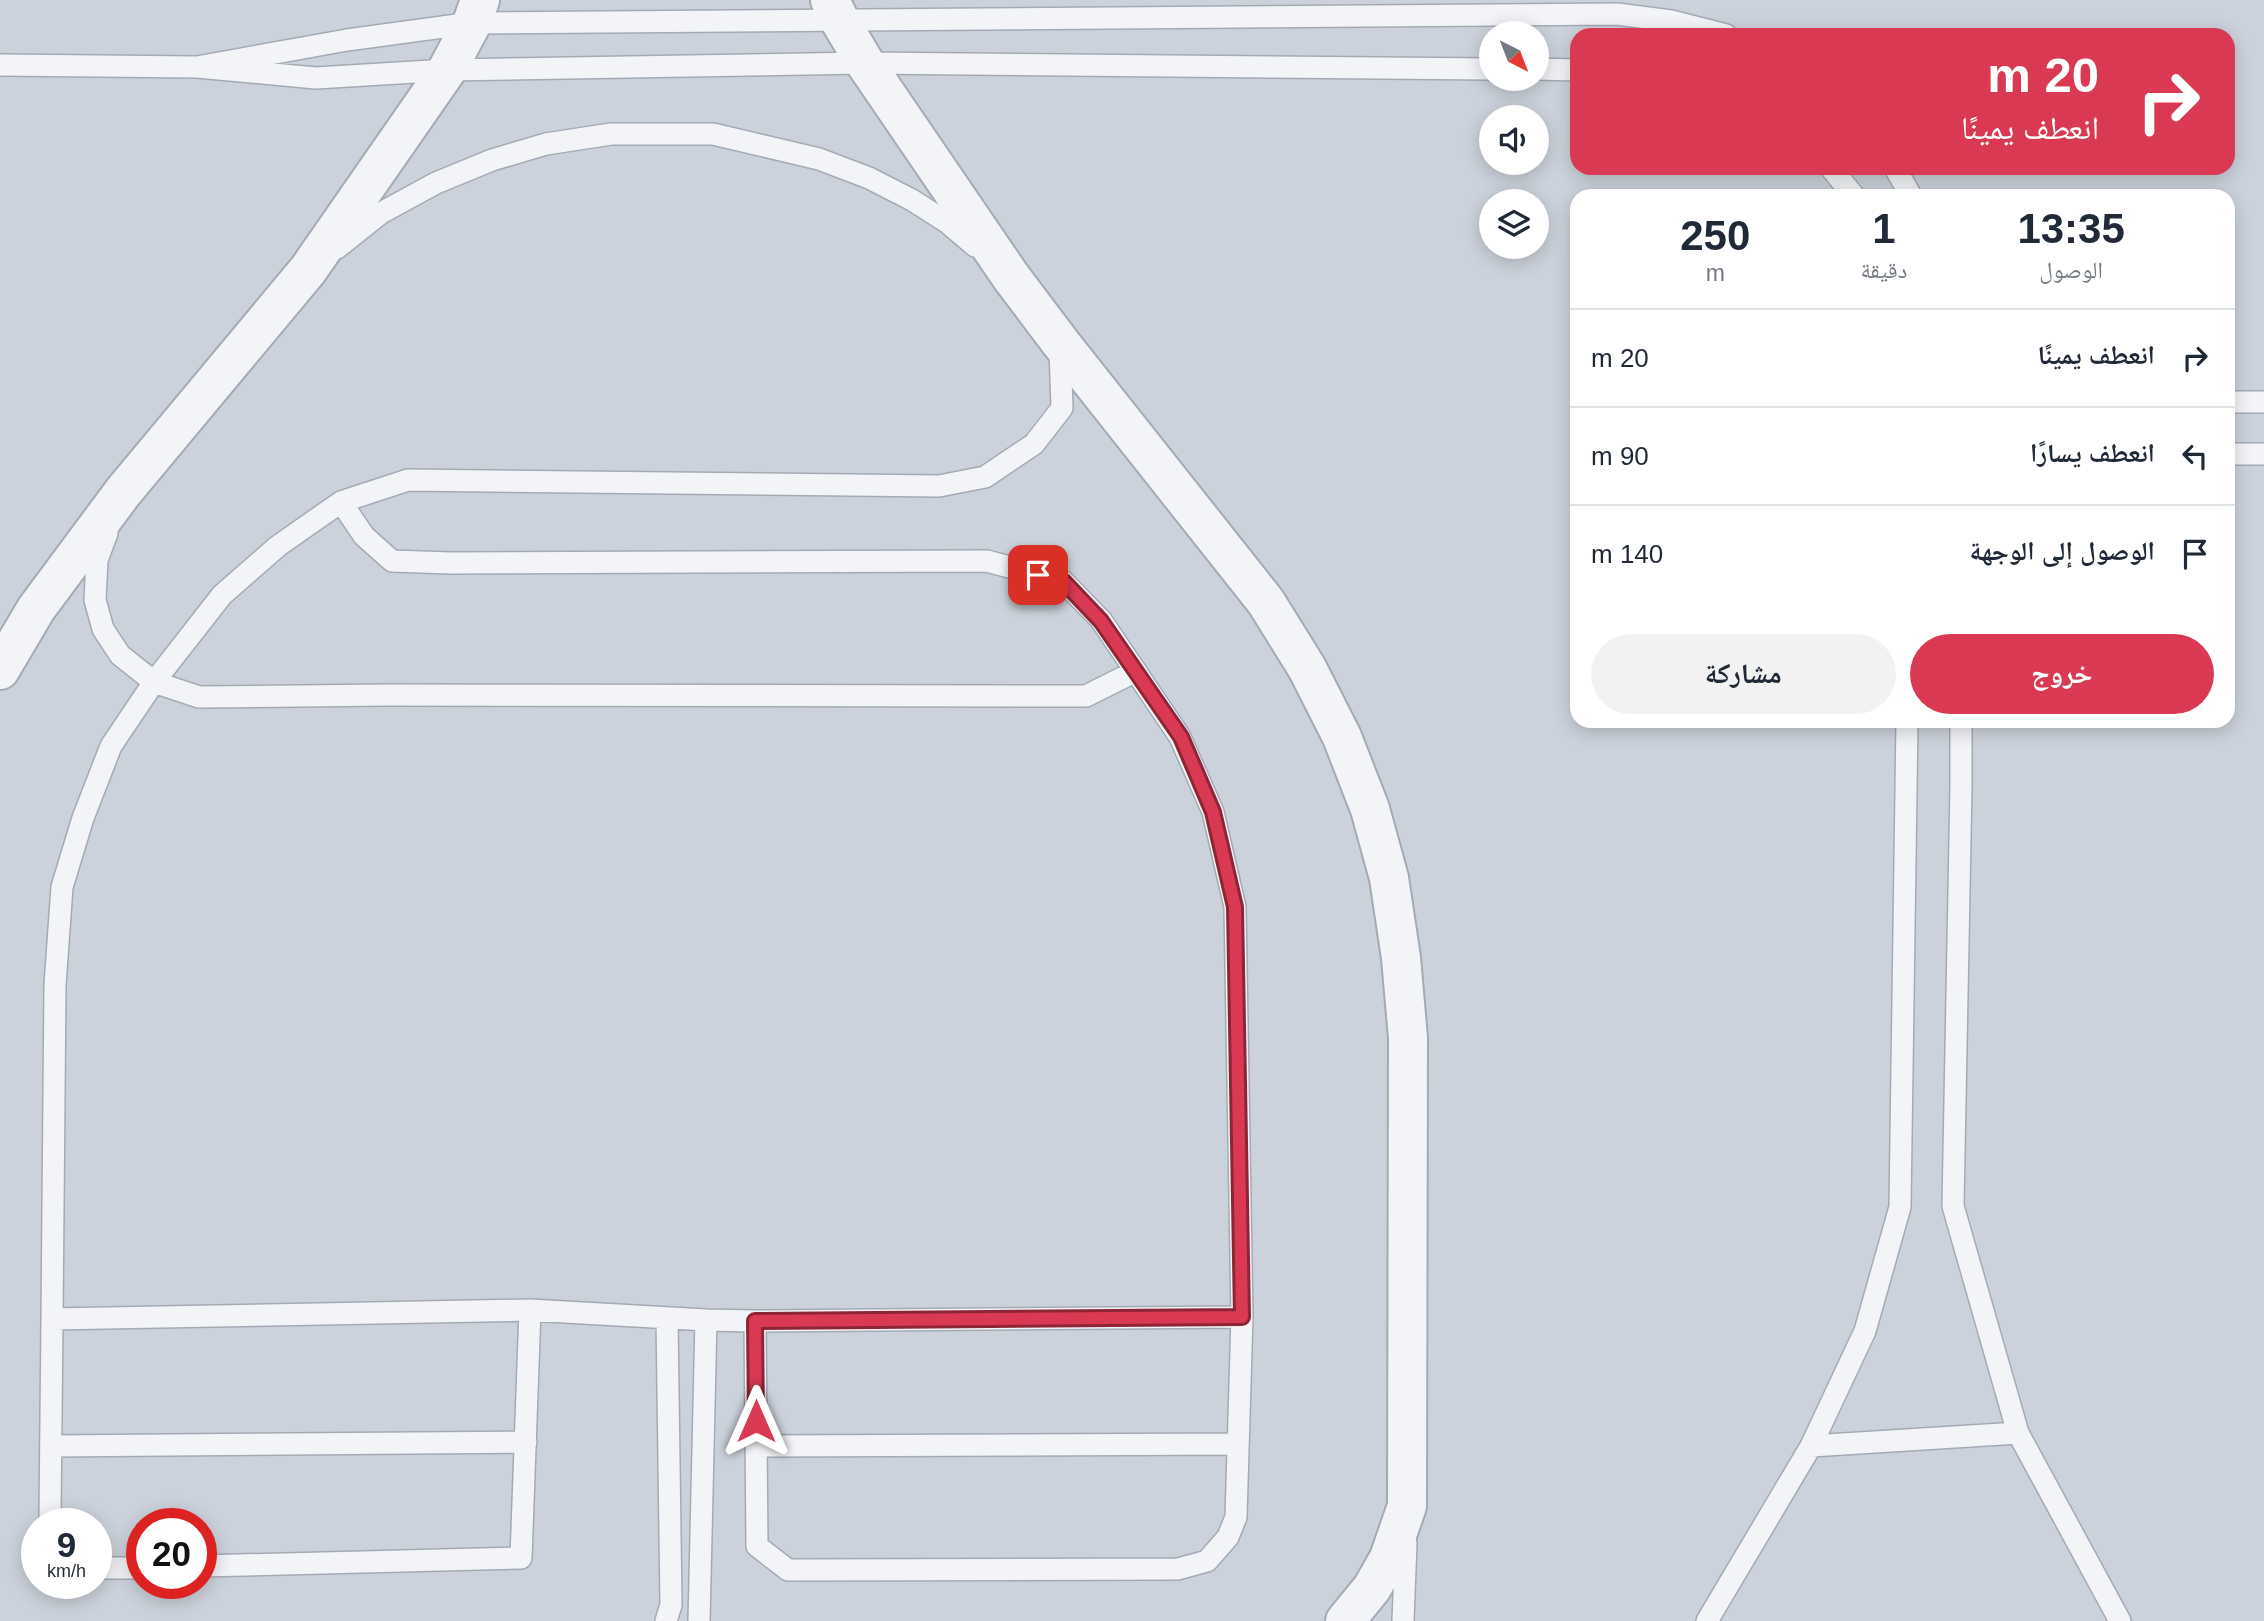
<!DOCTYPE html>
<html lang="ar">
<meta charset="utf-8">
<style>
:root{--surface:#fff;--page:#f2f2f3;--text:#1f2937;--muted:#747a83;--line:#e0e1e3;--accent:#d93953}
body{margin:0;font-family:Arial,"Noto Naskh Arabic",sans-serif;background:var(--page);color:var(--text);direction:rtl;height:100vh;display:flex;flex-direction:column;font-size:26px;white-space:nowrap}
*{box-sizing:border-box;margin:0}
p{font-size:23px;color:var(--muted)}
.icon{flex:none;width:38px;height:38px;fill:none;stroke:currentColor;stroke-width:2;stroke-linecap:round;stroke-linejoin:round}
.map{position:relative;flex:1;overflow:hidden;direction:ltr}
.details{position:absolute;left:1570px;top:189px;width:665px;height:539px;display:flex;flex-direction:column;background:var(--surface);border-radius:21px;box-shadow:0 4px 18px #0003;direction:rtl}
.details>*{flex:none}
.hud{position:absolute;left:1570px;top:28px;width:665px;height:147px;border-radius:21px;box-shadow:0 4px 18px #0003;direction:rtl;background:#d93953;color:#fff;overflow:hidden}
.needle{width:46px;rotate:138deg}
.fabs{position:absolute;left:1479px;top:21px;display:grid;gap:14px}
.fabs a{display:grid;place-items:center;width:70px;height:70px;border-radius:50%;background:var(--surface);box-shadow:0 4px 18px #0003;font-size:35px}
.speed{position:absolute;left:21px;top:1508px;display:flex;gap:14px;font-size:35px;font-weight:700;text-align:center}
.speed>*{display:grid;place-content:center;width:91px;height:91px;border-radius:50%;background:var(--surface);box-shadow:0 4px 18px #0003;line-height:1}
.speed small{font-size:18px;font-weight:400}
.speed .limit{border:10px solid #d22;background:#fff;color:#111}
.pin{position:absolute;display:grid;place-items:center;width:60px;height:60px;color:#fff;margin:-30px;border-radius:14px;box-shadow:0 4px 10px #0006}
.me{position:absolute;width:77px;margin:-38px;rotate:0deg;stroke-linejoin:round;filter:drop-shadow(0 0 5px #0008)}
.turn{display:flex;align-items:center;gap:24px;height:147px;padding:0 21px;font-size:32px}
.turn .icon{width:91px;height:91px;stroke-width:2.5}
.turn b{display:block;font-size:49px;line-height:60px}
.eta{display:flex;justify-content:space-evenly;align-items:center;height:119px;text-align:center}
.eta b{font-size:42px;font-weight:700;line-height:49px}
.cta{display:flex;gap:14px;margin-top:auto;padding:14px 21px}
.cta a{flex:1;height:80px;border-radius:42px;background:var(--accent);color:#fff;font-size:28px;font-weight:700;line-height:80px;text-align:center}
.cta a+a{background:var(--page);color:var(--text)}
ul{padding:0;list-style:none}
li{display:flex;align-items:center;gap:21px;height:98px;padding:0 21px;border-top:2px solid var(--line)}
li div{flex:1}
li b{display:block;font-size:26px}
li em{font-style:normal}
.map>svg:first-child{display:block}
.built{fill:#ccd2db;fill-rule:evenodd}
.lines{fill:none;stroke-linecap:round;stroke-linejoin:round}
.service-casing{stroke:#a4aab4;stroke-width:24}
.minor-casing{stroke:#a4aab4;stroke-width:42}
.service{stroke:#f2f4f7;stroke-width:21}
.minor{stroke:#f2f4f7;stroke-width:38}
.route-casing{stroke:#8d2536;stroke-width:18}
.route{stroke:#d93953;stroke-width:12}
</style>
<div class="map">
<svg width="2264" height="1621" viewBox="0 0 2264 1621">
<rect width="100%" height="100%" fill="#dfe3e9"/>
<path class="built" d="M0,0H2264V1621H0ZM1491,33H1536V79H1491ZM1577,35H2228V168H1577ZM1491,117H1536V163H1491ZM1577,196H2228V721H1577ZM1491,201H1536V247H1491ZM37,1524H96V1584H37ZM142,1524H201V1584H142Z"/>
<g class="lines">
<g class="service-casing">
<path id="service" d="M0,65L197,67L316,78L447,70L865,63L1491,69
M197,67L347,40L472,23L1617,14L1671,21L1726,35
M1536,69L1577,70
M1831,168L1854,196
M1895,168L1911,196
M337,248L381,213L436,183L492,160L546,144L611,134H713L819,159L869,178L912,200L948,223L975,246
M2228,402H2264
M2228,454H2264
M341,502L364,536L392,561L450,563L987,561L1064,582L1101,620L1180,737L1213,812L1235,907L1242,1317
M107,533L97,560L95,600L103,629L120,655L154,682L199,697L387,695L1086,696L1136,671
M1961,721V785L1953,1206L2018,1433L2120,1621
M52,1319L55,985L62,887L83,818L111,746L154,682L222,595L278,546L341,502L408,480L939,486L985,477L1034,444L1062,408L1060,348
M51,1446L526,1442
M756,1446L1238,1444
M1811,1446L2018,1433
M52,1524L50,1516L52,1319L530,1310L706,1320L755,1321L1242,1317L1236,1517L1228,1537L1207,1561L1178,1569L788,1570L757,1546L755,1321
M201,1566L521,1558L530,1310
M96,1568H142
M666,1621L671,1605L667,1318
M699,1621L706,1320
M1403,1621L1406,1543
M1707,1621L1811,1446L1865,1331L1900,1207L1907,721"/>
</g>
<g class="minor-casing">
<path id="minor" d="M830,0L840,21L865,63L1011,277L1060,342L1266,602L1307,668L1342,737L1370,809L1389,878L1401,958L1408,1038L1407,1506L1389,1558L1372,1588L1345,1621
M0,670L36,609L123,492L308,270L447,70L472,23L480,0"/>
</g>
<use href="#service" class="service"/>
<use href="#minor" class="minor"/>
</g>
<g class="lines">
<g class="route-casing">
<path id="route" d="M756,1421L755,1321L1242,1317L1235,907L1213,812L1181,737L1101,621L1064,582L1038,575"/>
</g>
<use href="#route" class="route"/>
</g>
</svg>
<div class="fabs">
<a><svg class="needle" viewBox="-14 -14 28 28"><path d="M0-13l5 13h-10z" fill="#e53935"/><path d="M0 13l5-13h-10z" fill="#747a83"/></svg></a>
<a><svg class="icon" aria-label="sound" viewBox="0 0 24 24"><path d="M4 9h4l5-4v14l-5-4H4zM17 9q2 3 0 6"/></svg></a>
<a><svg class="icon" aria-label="layers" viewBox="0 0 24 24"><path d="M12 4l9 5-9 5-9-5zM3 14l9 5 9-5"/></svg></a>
</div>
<div class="speed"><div>9<small>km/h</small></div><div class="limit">20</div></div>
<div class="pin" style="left:1038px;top:575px;background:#d93025"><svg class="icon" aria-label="arrive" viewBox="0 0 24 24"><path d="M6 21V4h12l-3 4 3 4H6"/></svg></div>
<svg class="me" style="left:756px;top:1421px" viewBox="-20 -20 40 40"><path d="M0-17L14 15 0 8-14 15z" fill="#d93953" stroke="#fff" stroke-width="4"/></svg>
<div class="hud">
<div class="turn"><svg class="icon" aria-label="right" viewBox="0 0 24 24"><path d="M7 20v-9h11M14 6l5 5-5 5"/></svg><div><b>20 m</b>انعطف يمينًا</div></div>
</div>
<section class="details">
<div class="eta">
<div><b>13:35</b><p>الوصول</p></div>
<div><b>1</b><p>دقيقة</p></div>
<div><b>250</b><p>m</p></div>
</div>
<ul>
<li><svg class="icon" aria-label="right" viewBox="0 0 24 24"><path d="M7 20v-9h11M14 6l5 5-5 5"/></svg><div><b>انعطف يمينًا</b></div><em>20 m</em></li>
<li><svg class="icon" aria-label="left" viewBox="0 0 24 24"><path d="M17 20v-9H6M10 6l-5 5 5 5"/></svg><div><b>انعطف يسارًا</b></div><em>90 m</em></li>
<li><svg class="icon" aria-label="arrive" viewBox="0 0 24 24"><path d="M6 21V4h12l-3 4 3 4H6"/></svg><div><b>الوصول إلى الوجهة</b></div><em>140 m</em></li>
</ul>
<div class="cta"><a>خروج</a><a>مشاركة</a></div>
</section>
</div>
